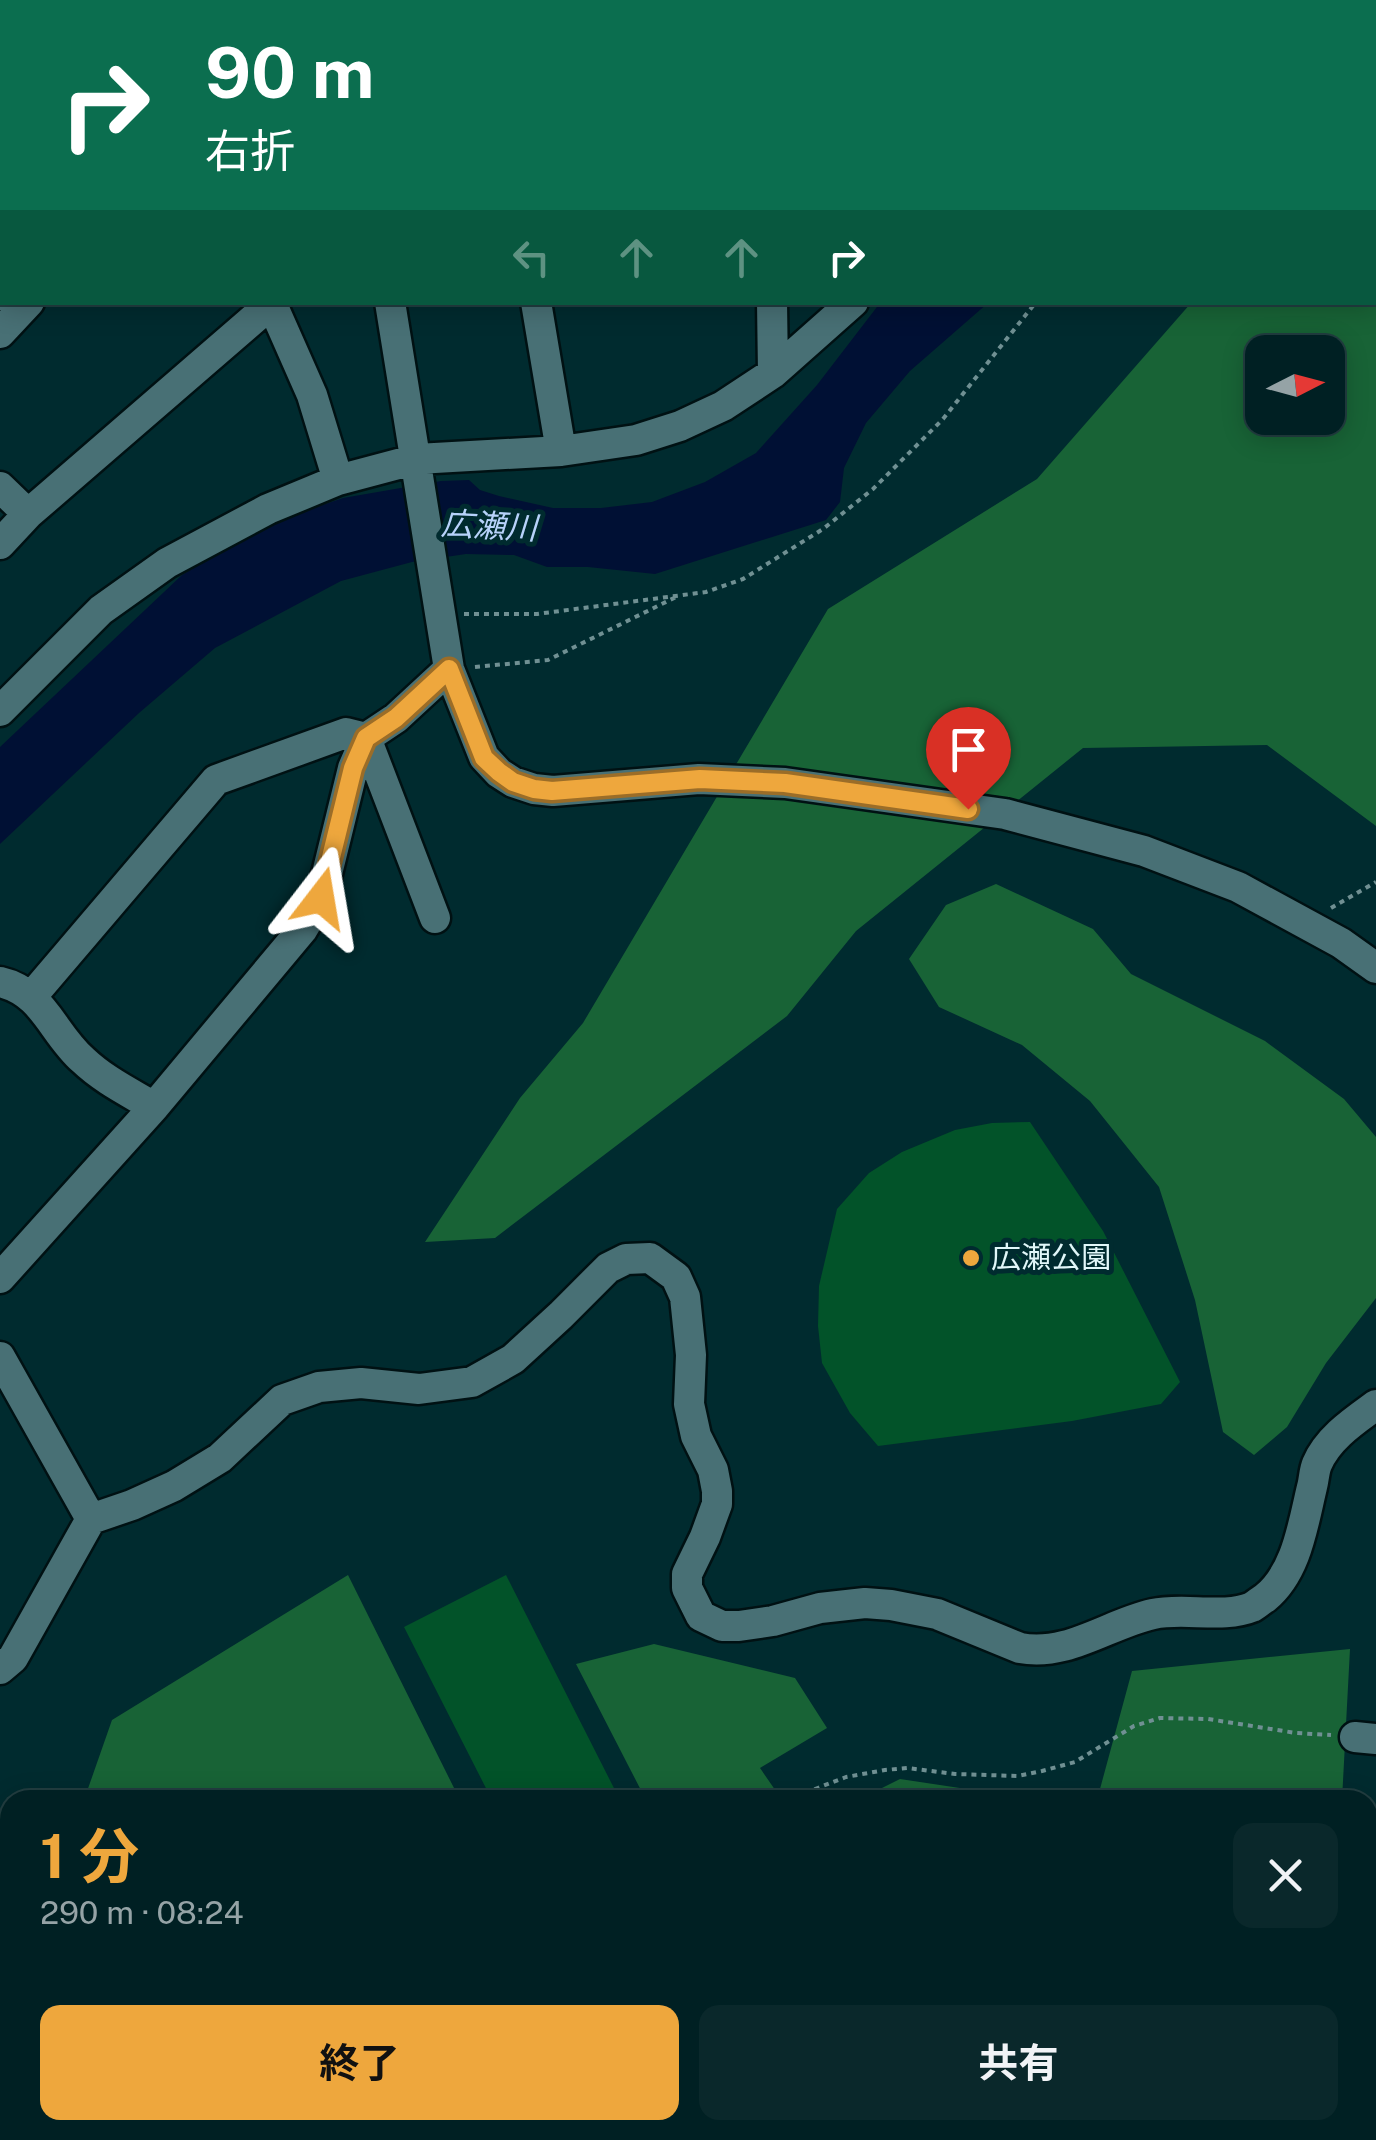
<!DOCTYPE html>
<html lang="ja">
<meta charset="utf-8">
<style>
:root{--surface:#002023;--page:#0a282b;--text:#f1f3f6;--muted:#95a3a6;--line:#223e41;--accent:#eea73d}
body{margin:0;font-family:"Public Sans","Noto Sans JP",sans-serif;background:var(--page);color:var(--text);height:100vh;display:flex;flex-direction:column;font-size:38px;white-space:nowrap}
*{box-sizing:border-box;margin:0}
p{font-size:32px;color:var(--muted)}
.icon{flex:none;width:55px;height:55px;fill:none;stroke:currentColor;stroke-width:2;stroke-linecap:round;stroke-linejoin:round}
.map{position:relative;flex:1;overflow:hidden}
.details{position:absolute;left:0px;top:1790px;width:1378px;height:350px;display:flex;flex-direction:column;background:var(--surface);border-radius:30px 30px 0 0;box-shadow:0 5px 25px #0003,0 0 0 2px var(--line)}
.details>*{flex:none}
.banner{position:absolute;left:0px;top:0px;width:1378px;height:305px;box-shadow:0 5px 25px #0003,0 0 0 2px var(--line);background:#0b6e4f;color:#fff;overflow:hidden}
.needle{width:65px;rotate:84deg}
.buttons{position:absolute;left:1245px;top:335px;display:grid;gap:20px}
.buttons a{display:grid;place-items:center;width:100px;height:100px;border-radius:20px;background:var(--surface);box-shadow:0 5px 25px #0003,0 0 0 2px var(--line);font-size:50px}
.pin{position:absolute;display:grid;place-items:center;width:85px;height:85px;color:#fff;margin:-102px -42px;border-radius:50% 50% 50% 0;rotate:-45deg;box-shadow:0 0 10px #0007}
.pin .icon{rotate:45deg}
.me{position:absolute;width:110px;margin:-55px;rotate:14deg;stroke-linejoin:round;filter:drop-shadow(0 0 8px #0008)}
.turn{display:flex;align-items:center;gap:35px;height:210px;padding:0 40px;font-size:45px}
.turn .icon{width:130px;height:130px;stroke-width:2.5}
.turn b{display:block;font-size:70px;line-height:85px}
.lanes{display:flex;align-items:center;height:95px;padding:0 40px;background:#0003;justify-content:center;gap:50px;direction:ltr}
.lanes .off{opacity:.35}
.round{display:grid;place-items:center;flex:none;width:105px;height:105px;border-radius:20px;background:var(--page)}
.headline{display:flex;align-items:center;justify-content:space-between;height:170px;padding:0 40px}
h1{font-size:60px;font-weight:700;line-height:75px;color:var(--accent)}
.action{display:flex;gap:20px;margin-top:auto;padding:20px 40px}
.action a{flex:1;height:115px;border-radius:20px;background:var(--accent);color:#111;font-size:40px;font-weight:700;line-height:115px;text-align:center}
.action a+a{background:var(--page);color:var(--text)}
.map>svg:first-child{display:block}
.green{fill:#025329}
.forest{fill:#186336;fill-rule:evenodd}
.water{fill:#001034}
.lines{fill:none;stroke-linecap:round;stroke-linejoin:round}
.minor-casing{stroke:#001113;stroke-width:35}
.path{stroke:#709093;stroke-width:4;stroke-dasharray:5 5;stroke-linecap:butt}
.minor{stroke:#487075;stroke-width:30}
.route-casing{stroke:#9b6d28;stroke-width:25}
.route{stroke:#eea73d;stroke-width:18}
.poi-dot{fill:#eea73d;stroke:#002b2f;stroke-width:4}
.labels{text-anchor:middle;stroke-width:10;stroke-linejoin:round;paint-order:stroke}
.poi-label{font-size:30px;fill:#e1f7f9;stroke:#002b2f;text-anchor:start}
.water-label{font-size:32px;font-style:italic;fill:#b7d2fa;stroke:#002b2f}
</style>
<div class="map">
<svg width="1376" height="2140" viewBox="0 0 1376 2140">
<rect width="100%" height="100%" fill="#002b2f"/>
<path class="green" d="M1030,1122L1103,1231L1180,1382L1161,1404L1072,1421L878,1446L850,1413L822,1363L818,1326L819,1286L837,1209L869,1173L902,1152L955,1130L992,1123Z
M506,1575L620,1800H492L404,1627Z"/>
<path class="forest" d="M1376,119V826L1267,745L1083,748L856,931L787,1016L495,1238L425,1242L520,1098L583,1023L828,609L1037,479L1191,303L1375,302ZM1262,352H1328V418H1262Z
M996,884L1093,929L1131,974L1265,1041L1344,1099L1376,1137V1298L1326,1363L1287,1427L1254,1455L1223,1432L1195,1300L1159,1187L1090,1101L1022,1045L939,1007L909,959L946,905Z
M348,1575L460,1800H84L112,1720Z
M654,1644L795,1678L827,1728L760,1768L782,1800H646L576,1664Z
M1350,1649L1342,1800H1097L1132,1671Z
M900,1779L1040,1800H858Z
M373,2130H1207L1206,2140H384Z"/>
<path class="water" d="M880,303H988L910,371L866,423L844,468L840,502L826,520L655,574L588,567H547L514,555L466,554L412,562L341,581L215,648L139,713L0,844V747L182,575L262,526L343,498L441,481L469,480L480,490L499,496L553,508H601L652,502L705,482L756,453L817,385Z"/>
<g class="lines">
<g class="minor-casing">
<path id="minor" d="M101,0L103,2
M233,0L234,2
M401,0L404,2
M869,0L876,2
M316,2L318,0
M541,2L542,0
M933,2L936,0
M1094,2L1097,0
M0,107L2,109
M0,293L2,295
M271,302L312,395L338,480
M390,302L449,669L484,757L499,773L513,782L534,789L553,791L699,779L785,783L1005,814L1144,851L1238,887L1341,943L1376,968
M536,302L561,451
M772,302L773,373
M0,333L29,302
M0,487L28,514
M0,544L28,514L272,303
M0,711L101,610L167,563L268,509L338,480L417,459L561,451L636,440L680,426L723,406L773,373L853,302
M366,738L435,918
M0,982C44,992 52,1033 83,1060C104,1080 129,1092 154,1107
M32,996L216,780L346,733L366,738
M0,1278L154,1107L302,930L321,898L353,768L366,738L396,718L449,669
M0,1357L91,1519
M0,1669L13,1658L91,1519L132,1505L174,1486L220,1458L282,1400L319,1387L361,1383L419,1389L472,1382L513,1359L561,1315L608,1268L626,1259L650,1258L676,1277L685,1297L691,1355L689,1404L696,1436L713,1470L717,1491V1504L705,1537L687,1574V1588L701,1616L722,1626H739L773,1621L820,1608L865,1603L891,1605L937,1614L1020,1648C1068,1657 1108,1624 1153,1614C1184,1607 1223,1619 1252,1607C1254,1606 1263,1599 1265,1598C1297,1572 1303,1524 1312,1487C1314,1480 1314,1471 1317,1464C1328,1438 1354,1421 1376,1405
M1355,1737L1376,1739
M1368,2072L1376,2071
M0,2076H10
M102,2130L103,2140"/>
</g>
<path class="path" d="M1375,24L1376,23
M464,614H537L706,592L743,579L823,529L873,489L943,419L1036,302
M475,667L548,660L676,597
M1331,908L1376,882
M798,1800L815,1789L846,1777L885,1770L907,1768L955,1774L1018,1776L1042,1771L1075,1762L1134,1726L1160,1718L1208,1719L1296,1733L1331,1735
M517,2140L521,2130"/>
<use href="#minor" class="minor"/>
</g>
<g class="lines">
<g class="route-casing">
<path id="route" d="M321,898L353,768L366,738L396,718L449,669L484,758L499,772L513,782L534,789L552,791L700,779L785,783L968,809"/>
</g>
<use href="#route" class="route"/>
</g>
<circle class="poi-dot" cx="971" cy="1258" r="10"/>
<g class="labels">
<g class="poi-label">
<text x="991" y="1268">広瀬公園</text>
</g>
<g class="water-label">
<text transform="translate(489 526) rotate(3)" y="11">広瀬川</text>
</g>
</g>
</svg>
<div class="buttons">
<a><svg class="needle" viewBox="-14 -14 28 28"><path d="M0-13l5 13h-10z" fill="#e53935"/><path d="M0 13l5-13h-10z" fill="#95a3a6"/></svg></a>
</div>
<div class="pin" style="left:968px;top:809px;background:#d93025"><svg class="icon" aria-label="arrive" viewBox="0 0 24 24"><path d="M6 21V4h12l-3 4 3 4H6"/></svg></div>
<svg class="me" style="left:321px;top:898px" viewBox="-20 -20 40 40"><path d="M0-17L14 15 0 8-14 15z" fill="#eea73d" stroke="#fff" stroke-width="4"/></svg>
<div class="banner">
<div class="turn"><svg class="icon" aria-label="right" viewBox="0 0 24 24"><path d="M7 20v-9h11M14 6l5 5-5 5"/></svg><div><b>90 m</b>右折</div></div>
<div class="lanes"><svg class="icon off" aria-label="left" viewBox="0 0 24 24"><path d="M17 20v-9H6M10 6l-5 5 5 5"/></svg><svg class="icon off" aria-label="ahead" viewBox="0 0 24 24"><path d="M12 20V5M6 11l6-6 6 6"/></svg><svg class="icon off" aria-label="ahead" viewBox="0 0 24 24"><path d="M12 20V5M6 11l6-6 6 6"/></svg><svg class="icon" aria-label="right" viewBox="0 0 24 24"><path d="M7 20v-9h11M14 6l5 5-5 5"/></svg></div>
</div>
<section class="details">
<div class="headline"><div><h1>1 分</h1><p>290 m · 08:24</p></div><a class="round"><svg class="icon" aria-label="close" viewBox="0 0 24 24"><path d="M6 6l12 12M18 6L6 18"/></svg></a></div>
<div class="action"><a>終了</a><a>共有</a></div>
</section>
</div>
